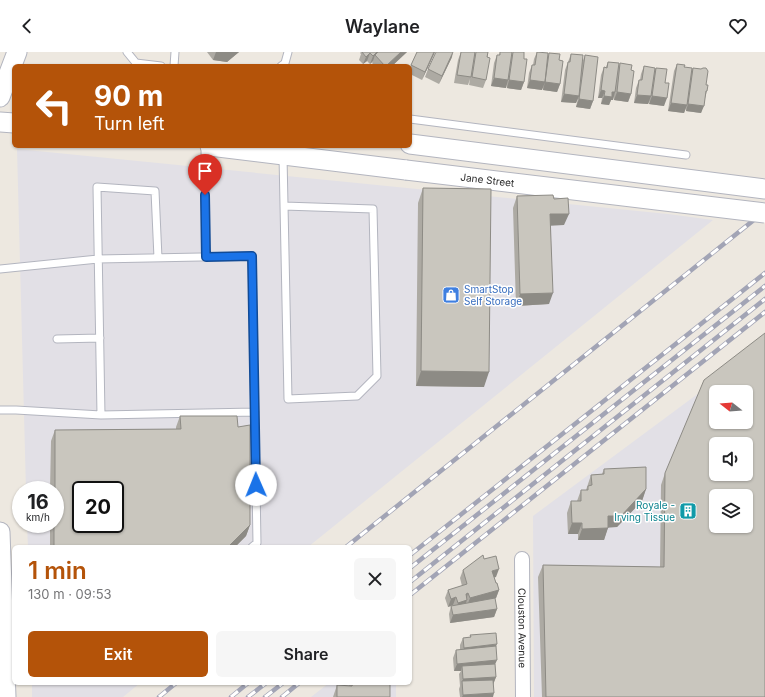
<!DOCTYPE html>
<meta charset="utf-8">
<style>
:root{--surface:#fff;--page:#f6f6f6;--text:#202124;--muted:#757577;--accent:#b45309}
body{margin:0;font-family:Inter,sans-serif;background:var(--page);color:var(--text);height:100vh;display:flex;flex-direction:column;font-size:15px;white-space:nowrap}
*{box-sizing:border-box;margin:0}
p{font-size:13px;color:var(--muted)}
.icon{flex:none;width:22px;height:22px;fill:none;stroke:currentColor;stroke-width:2;stroke-linecap:round;stroke-linejoin:round}
.map{position:relative;flex:1;overflow:hidden}
.side{position:absolute;left:12px;top:493px;width:400px;height:140px;display:flex;flex-direction:column;background:var(--surface);border-radius:6px;box-shadow:0 1px 3px #0004}
.side>*{flex:none}
.top-card{position:absolute;left:12px;top:12px;width:400px;height:84px;border-radius:6px;box-shadow:0 1px 3px #0004;background:#b45309;color:#fff;overflow:hidden}
.needle{width:26px;rotate:287deg}
.fabs{position:absolute;left:709px;top:333px;display:grid;gap:8px}
.fabs a{display:grid;place-items:center;width:44px;height:44px;border-radius:6px;background:var(--surface);box-shadow:0 1px 3px #0004;font-size:20px}
.speed{position:absolute;left:12px;top:429px;display:flex;gap:8px;font-size:20px;font-weight:700;text-align:center}
.speed>*{display:grid;place-content:center;width:52px;height:52px;border-radius:50%;background:var(--surface);box-shadow:0 1px 3px #0004;line-height:1}
.speed small{font-size:10px;font-weight:400}
.speed .limit{border:2px solid #111;border-radius:6px;background:#fff;color:#111}
.pin{position:absolute;display:grid;place-items:center;width:34px;height:34px;color:#fff;margin:-41px -17px;border-radius:50% 50% 50% 0;rotate:-45deg;box-shadow:0 0 4px #0007}
.pin .icon{rotate:45deg}
.me{position:absolute;width:44px;margin:-22px;rotate:359deg;stroke-linejoin:round;filter:drop-shadow(0 0 3px #0008)}
.turn{display:flex;align-items:center;gap:14px;height:84px;padding:0 16px;font-size:18px}
.turn .icon{width:52px;height:52px;stroke-width:2.5}
.turn b{display:block;font-size:28px;line-height:34px}
.round{display:grid;place-items:center;flex:none;width:42px;height:42px;border-radius:6px;background:var(--page)}
.headline{display:flex;align-items:center;justify-content:space-between;height:68px;padding:0 16px}
h1{font-size:24px;font-weight:600;line-height:30px;color:var(--accent)}
.cta{display:flex;gap:8px;margin-top:auto;padding:8px 16px}
.cta a{flex:1;height:46px;border-radius:6px;background:var(--accent);color:#fff;font-size:16px;font-weight:600;line-height:46px;text-align:center}
.cta a+a{background:var(--page);color:var(--text)}
header{display:flex;justify-content:space-between;align-items:center;height:52px;padding:0 16px;background:var(--surface);font-size:18px;font-weight:600}
.map>svg:first-child{display:block}
.industrial{fill:#e2e0e6;fill-rule:evenodd}
.lines{fill:none;stroke-linecap:round;stroke-linejoin:round}
.lane-casing{stroke:#b3b5bf;stroke-width:9}
.street-casing{stroke:#b3b5bf;stroke-width:16}
.secondary-casing{stroke:#b3b5bf;stroke-width:21}
.lane{stroke:#fff;stroke-width:7}
.street{stroke:#fff;stroke-width:14}
.secondary{stroke:#fff;stroke-width:19}
.rail-casing{stroke:#a2a4b5;stroke-width:4.5}
.rail{stroke:#fff;stroke-width:3;stroke-dasharray:9;stroke-linecap:butt}
.secondary-bridge-casing{stroke:#b3b5bf;stroke-width:21;stroke-linecap:butt}
.secondary-bridge{stroke:#fff;stroke-width:19}
.wall{fill:#adaaa3}
.shaded-wall{fill:#8d8b85}
.building{fill:#c9c6be;stroke:#8d8b85;fill-rule:evenodd}
.route-casing{stroke:#114b97;stroke-width:10}
.route{stroke:#1a73e8;stroke-width:7}
.labels{text-anchor:middle;stroke-width:3;stroke-linejoin:round;paint-order:stroke}
.street-label{font-size:10px;fill:#2c2c2c;stroke:#fff}
.shop-label{font-size:10px;fill:#366cbe;stroke:#fff;text-anchor:start}
.culture-label{font-size:10px;fill:#0d838f;stroke:#fff;text-anchor:end}
</style>
<header><svg class="icon" aria-label="back" viewBox="0 0 24 24"><path d="M15 5l-7 7 7 7"/></svg>Waylane<svg class="icon" aria-label="heart" viewBox="0 0 24 24"><path d="M12 20l-8-8c-3-5 5-10 8-4 3-6 11-1 8 4z"/></svg></header>
<div class="map">
<svg width="765" height="645" viewBox="0 0 765 645">
<rect width="100%" height="100%" fill="#ede8e0"/>
<path class="industrial" d="M17,97L668,162L713,168L308,495H28L27,472H55V438H26ZM81,438H115V472H81Z
M765,292V645H534L533,464ZM716,340H746V370H716ZM716,392H746V422H716ZM716,444H746V474H716Z
M32,631H140L123,645H32Z
M329,631H396V645H311Z"/>
<g class="lines">
<g class="lane-casing">
<path id="lane" d="M127,0L136,11L161,14
M174,14L175,0
M281,14L285,11L288,0
M410,67L686,103
M205,94L206,205
M283,104L288,347L357,344L377,324L373,157L284,154
M0,217L98,207L252,204L257,491L252,495
M57,287L100,286
M0,358H16L101,363L255,360
M101,363L97,135L155,139L158,206"/>
</g>
<g class="street-casing">
<g id="street">
<path id="s1" d="M522,507L523,645"/>
</g>
</g>
<g class="secondary-casing">
<path id="secondary" d="M0,45L17,0
M0,70L14,71
M410,92L765,137
M210,94L406,118
M0,480L6,645"/>
</g>
<use href="#lane" class="lane"/>
<use href="#street" class="street"/>
<use href="#secondary" class="secondary"/>
<g class="rail-casing">
<path id="rail" d="M346,495L765,159
M410,503L765,221
M410,516L765,234
M410,530L765,247
M410,543L765,260
M159,645L176,631
M231,645L248,631
M248,645L266,631
M265,645L283,631
M282,645L299,631"/>
</g>
<use href="#rail" class="rail"/>
<g class="secondary-bridge-casing">
<g id="secondary-bridge">
<path id="s2" d="M406,118L765,161"/>
</g>
</g>
<use href="#secondary-bridge" class="secondary-bridge"/>
</g>
<path class="wall" d="M207,0H239L227,10L213,8Z
M361,0H407L392,14H375L372,11L373,9L370,12L367,9L363,12L359,8L361,2L360,1Z
M417,0H435L422,28L410,22V15Z
M461,0H475V3L476,0H488L486,28L483,36L469,33L470,27L468,33L454,31L458,8Z
M500,0H512V3L513,0L524,7V30L521,38L507,36V31L506,36L491,34L494,11L497,3H499Z
M537,0L548,6L549,1L559,8L560,32L557,40L543,38V34L542,38L527,36L529,21L532,13H533L534,7Z
M571,2L580,26L582,11L585,3L593,49L590,57L576,55L578,46L576,51L561,50L565,18Z
M452,5L439,32L425,25L428,17Z
M608,10L619,15L620,11L631,18V42L628,50L614,48V43L613,48H611L609,53L601,52L602,46H598L601,23L604,15H606Z
M677,12L691,20L693,16L706,33L707,39L705,46L701,61L686,59V56L684,61L668,59L674,19Z
M644,14L654,19L656,16L665,31L664,54L649,52L650,49L648,52L634,51L636,36L639,28H640L641,22Z
M423,136L484,335L416,334L418,151Z
M517,144L554,147L564,173H551L549,252L516,254L513,156Z
M180,364L250,473L246,484L235,495H50V472H55V438H50L51,389L55,378L176,377V375Z
M604,417L646,437L642,449L617,475H608L604,488H578V482H568L567,461L571,449H577L581,438H586L591,423L602,422Z
M665,421L765,645H542L538,525L543,513L660,515L661,433Z
M484,507L496,525H494L499,538L496,546L492,547L497,557L494,565L450,571L449,562L451,554L454,553H453L448,555L445,546L448,538L462,534L460,526L463,518Z
M470,583L496,595L495,612L496,625L493,632V645H460L459,637L460,634L459,622L461,619H454L453,606L456,598H460V593L463,586L470,585Z
M349,631H390V645H333L337,633L349,634Z"/>
<path class="shaded-wall" d="M216,0H239L227,10L213,8Z
M377,0H382L375,3L373,9L370,12L373,4Z
M401,0H407L392,14H386Z
M434,0H435L422,28L425,20Z
M453,0L452,5L439,32L442,24Z
M370,1L367,9L363,12L366,5Z
M494,26L508,28L506,36L491,34Z
M509,28L524,30L521,38L507,36Z
M530,28L545,30L542,38L527,36Z
M545,30L560,32L557,40L543,38Z
M601,38L605,39L602,46H598Z
M612,40H615L613,48H611L609,53L601,52L604,44Z
M617,40L631,42L628,50L614,48Z
M564,42L579,44L576,51L561,50Z
M637,43L651,44L648,52L634,51Z
M652,44L667,46L664,54L649,52Z
M579,47L593,49L590,57L576,55Z
M671,51L687,53L684,61L668,59Z
M688,52L704,54L701,61L686,59Z
M550,162H569L564,173L546,174Z
M553,241L549,252L516,254L520,242Z
M421,319L489,320L484,335L416,334Z
M646,437L642,449L617,475L604,476L608,464Z
M572,471H582L578,482H568Z
M250,473L246,484L235,495H212Z
M608,476L604,488H578L582,477Z
M499,517L496,525L490,527L492,519Z
M499,538L496,546L467,554L470,546Z
M468,541L466,549L467,548L464,556L455,559L458,551L466,542Z
M456,545L453,553L448,555L451,547Z
M497,557L494,565L450,571L453,563Z
M497,592L494,600L461,604L464,596Z
M497,608L494,615L462,614L461,619H454L457,612Z
M496,625L493,633L462,630L463,627Z
M494,641L493,645H462L463,643Z"/>
<path class="building" d="M362,0H377L373,4L370,1L366,5Z
M378,0H401L386,14H385L375,3Z
M417,0H434L425,20L411,13Z
M436,0H453L442,24L428,17Z
M461,0H475L471,25L457,23Z
M476,0H488L487,5L490,6L486,28L472,25Z
M500,0H512L508,28L494,26L497,3H500Z
M513,0H524V7H527L524,30L509,28Z
M537,0L548,1L545,30L530,28L532,13H535Z
M549,1L560,2L559,8L563,9L560,32L545,30Z
M571,2L583,3L579,44L564,42L568,10H570Z
M585,3L598,5L593,49L579,47Z
M608,10L619,11L615,40H612V45L604,44L605,39L601,38L604,15L607,16Z
M620,11L632,13L631,18L634,19L631,42L617,40Z
M677,12L685,13L684,15L692,16L687,53L671,51Z
M644,14L655,16L651,44L637,43L639,28H642Z
M656,16L667,17L665,31H669L667,46L652,44Z
M693,16L701,17L703,16H706L708,19L706,33H708L707,39H706L704,54L688,52Z
M423,136L491,137L489,320L421,319Z
M553,143L554,147L568,146L569,162H550L553,241L520,242L517,144Z
M765,281V645H546L543,513L664,515L665,421L704,328ZM716,340H746V370H716ZM716,392H746V422H716ZM716,444H746V474H716Z
M180,364H237L238,375L250,373V473L229,494L54,495V472H55V378L181,377ZM81,438H115V472H81Z
M646,415V437L621,464H608V476L582,477V471H572L571,449H581V438H588V434L592,433L591,423L604,422V417Z
M483,503L484,507L496,504L499,517L492,519L496,531H497L499,538L470,546L468,541L466,542L467,548L458,551L456,545L451,547L448,538L467,532L463,518Z
M495,546L497,557L453,563L451,554Z
M496,581L497,592L464,596L463,586L471,585L470,583Z
M496,594L497,608L457,612L456,598Z
M495,612L496,625L463,627L462,614Z
M493,628L494,641L463,643L462,629Z
M353,631H390V645H337V633L352,634Z"/>
<g class="lines">
<g class="route-casing">
<path id="route" d="M205,143L206,205L252,204L256,433"/>
</g>
<use href="#route" class="route"/>
</g>
<defs>
<g id="shop-square" transform="scale(0.9)"><rect x="-9" y="-9" width="18" height="18" rx="4" fill="#3f7fe0" stroke="#fff"/><path d="M-5-2.5h2.3a2.7 3.5 0 0 1 5.4 0H5L5.5 6h-11ZM-1.5-2.5h3a1.5 2.3 0 0 0-3 0Z" fill="#fff"/></g>
<g id="building-square" transform="scale(0.9)"><rect x="-9" y="-9" width="18" height="18" rx="4" fill="#0f9aa8" stroke="#fff"/><path d="M-4-6H4V6H1V3H-1V6H-4ZM-2.5-4.3h1.7v1.8h-1.7ZM.8-4.3h1.7v1.8H.8ZM-2.5-1h1.7V.8h-1.7ZM.8-1h1.7V.8H.8Z" fill="#fff"/></g>
</defs>
<g fill-rule="evenodd">
<use href="#shop-square" x="451" y="243"/>
<use href="#building-square" x="688" y="459"/>
</g>
<g class="labels">
<g class="street-label">
<text dy="4" stroke="none"><textPath href="#s2" startOffset="82">Jane Street</textPath></text>
<text dy="4" stroke="none"><textPath href="#s1" startOffset="69">Clouston Avenue</textPath></text>
</g>
<g class="shop-label">
<text x="464" y="241">SmartStop<tspan x="464" dy="12">Self Storage</tspan></text>
</g>
<g class="culture-label">
<text x="675" y="457">Royale -<tspan x="675" dy="12">Irving Tissue</tspan></text>
</g>
</g>
</svg>
<div class="fabs">
<a><svg class="needle" viewBox="-14 -14 28 28"><path d="M0-13l5 13h-10z" fill="#e53935"/><path d="M0 13l5-13h-10z" fill="#757577"/></svg></a>
<a><svg class="icon" aria-label="sound" viewBox="0 0 24 24"><path d="M4 9h4l5-4v14l-5-4H4zM17 9q2 3 0 6"/></svg></a>
<a><svg class="icon" aria-label="layers" viewBox="0 0 24 24"><path d="M12 4l9 5-9 5-9-5zM3 14l9 5 9-5"/></svg></a>
</div>
<div class="speed"><div>16<small>km/h</small></div><div class="limit">20</div></div>
<div class="pin" style="left:205px;top:143px;background:#d93025"><svg class="icon" aria-label="arrive" viewBox="0 0 24 24"><path d="M6 21V4h12l-3 4 3 4H6"/></svg></div>
<svg class="me" style="left:256px;top:433px" viewBox="-20 -20 40 40"><circle r="19" fill="#fff"/><path d="M0-13L10 11 0 6-10 11z" fill="#1a73e8"/></svg>
<div class="top-card">
<div class="turn"><svg class="icon" aria-label="left" viewBox="0 0 24 24"><path d="M17 20v-9H6M10 6l-5 5 5 5"/></svg><div><b>90 m</b>Turn left</div></div>
</div>
<section class="side">
<div class="headline"><div><h1>1 min</h1><p>130 m · 09:53</p></div><a class="round"><svg class="icon" aria-label="close" viewBox="0 0 24 24"><path d="M6 6l12 12M18 6L6 18"/></svg></a></div>
<div class="cta"><a>Exit</a><a>Share</a></div>
</section>
</div>
